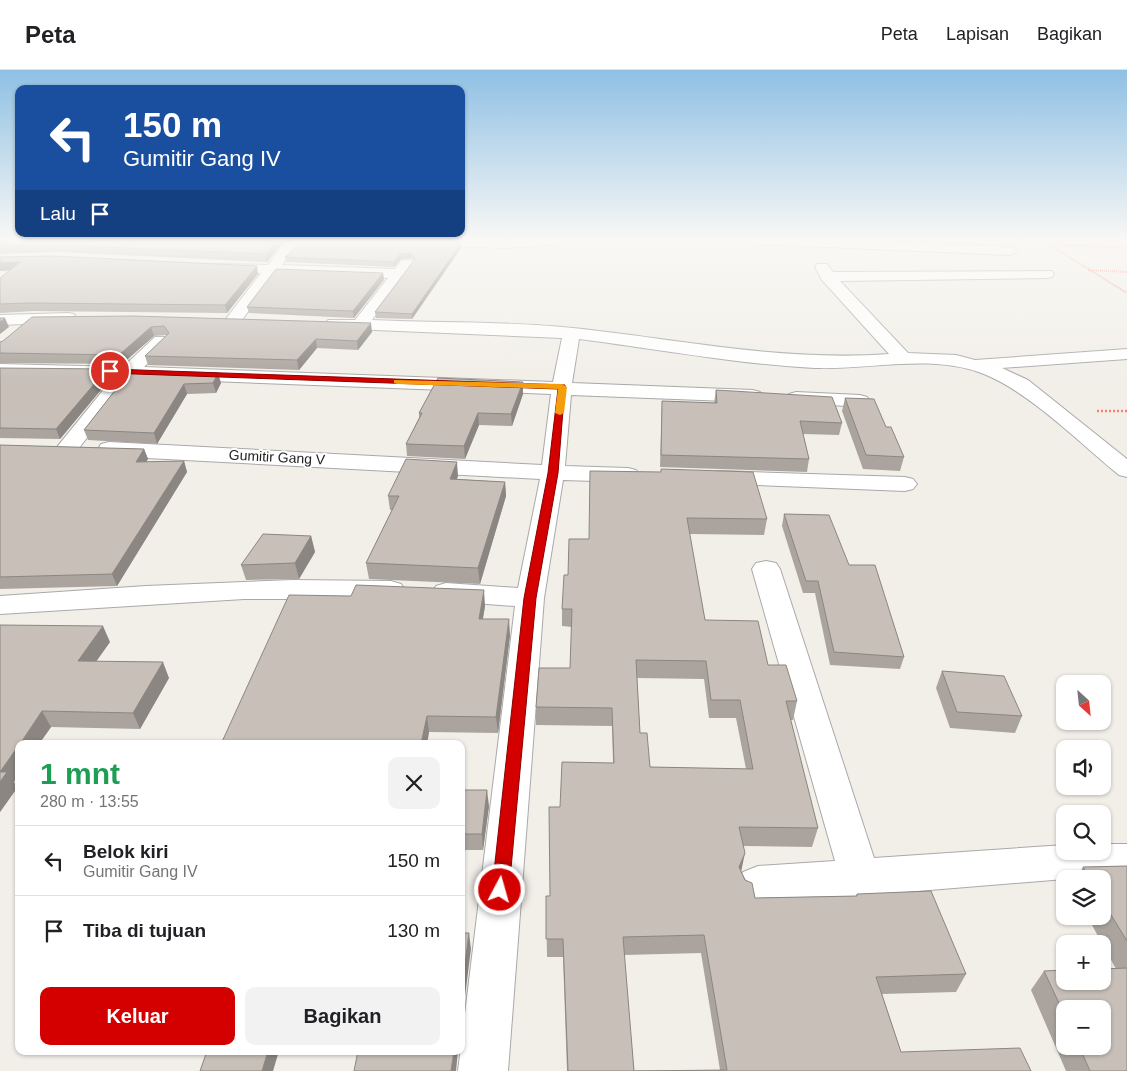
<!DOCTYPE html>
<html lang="id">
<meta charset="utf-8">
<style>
:root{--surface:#fff;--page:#f2f2f2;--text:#202124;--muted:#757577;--line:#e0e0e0;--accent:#d40000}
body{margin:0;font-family:Arial,sans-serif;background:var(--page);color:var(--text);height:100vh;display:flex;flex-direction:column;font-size:19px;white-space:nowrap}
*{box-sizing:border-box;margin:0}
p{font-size:16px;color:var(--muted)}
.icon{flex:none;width:28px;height:28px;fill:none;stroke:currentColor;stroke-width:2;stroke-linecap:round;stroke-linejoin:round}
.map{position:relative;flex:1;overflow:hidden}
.details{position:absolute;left:15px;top:670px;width:450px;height:315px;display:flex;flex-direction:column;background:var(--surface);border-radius:10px;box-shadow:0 1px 4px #0004}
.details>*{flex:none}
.hud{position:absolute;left:15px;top:15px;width:450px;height:152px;border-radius:10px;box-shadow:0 1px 4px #0004;background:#1a4fa0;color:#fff;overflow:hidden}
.needle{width:32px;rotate:153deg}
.fabs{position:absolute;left:1056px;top:605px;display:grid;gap:10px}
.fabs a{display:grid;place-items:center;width:55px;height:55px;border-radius:10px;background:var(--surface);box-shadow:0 1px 4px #0004;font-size:25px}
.pin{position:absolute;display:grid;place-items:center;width:42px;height:42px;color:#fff;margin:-21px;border:2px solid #fff;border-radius:50%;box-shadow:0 1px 5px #0007}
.me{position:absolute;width:55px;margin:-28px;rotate:6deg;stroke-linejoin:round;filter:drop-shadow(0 0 4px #0008)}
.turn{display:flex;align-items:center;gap:18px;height:105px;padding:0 25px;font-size:22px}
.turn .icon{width:65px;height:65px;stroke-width:2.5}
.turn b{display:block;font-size:35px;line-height:42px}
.then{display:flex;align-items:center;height:48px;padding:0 25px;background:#0003;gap:10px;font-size:19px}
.round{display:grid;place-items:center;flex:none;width:52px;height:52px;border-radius:10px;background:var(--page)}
.summary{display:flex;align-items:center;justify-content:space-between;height:85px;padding:0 25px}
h1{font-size:30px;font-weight:800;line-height:38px;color:#1e9e55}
.cta{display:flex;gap:10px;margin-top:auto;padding:10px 25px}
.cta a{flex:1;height:58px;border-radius:10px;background:var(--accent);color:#fff;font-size:20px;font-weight:800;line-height:58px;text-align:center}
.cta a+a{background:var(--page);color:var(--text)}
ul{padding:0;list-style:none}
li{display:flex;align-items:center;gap:15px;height:70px;padding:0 25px;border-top:1px solid var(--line)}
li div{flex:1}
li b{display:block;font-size:19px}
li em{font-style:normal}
header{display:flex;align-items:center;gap:30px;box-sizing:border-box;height:70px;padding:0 25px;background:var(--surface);border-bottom:1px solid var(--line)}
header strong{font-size:24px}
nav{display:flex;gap:28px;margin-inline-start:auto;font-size:18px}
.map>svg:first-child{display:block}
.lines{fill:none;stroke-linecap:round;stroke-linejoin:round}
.minor-casing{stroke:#a9a9a9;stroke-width:2}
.path-far1{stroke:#fa8072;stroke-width:2;stroke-dasharray:1 1;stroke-linecap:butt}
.path{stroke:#fa8072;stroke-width:2.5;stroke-dasharray:2 2;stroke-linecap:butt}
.minor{fill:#fff;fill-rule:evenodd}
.wall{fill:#aba49e;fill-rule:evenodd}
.shaded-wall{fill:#8b8681}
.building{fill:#c7bfb8;stroke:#8b8681;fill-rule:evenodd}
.route{fill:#d40000;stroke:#8a0000}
.slow{fill:#f59e0b}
.labels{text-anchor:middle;stroke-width:4;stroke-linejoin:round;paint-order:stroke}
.street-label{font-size:14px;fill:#222;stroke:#fff}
</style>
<header>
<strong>Peta</strong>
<nav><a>Peta</a><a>Lapisan</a><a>Bagikan</a></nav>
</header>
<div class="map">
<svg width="1127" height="1001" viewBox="0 0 1127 1001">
<rect width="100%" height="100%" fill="#f2efe9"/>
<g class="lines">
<g class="minor-casing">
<path id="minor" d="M292,169H581L575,173L505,178L425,175L300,176L291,183L282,195L395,199L402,190H412L414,193L372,250C438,253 507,251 573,258C678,269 782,292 889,284L822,210L815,197L817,194H827L833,202L1052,201L1054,204L1052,207L1047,208L840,211L908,283L956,285L975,290L1127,279V289L1002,298L1028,310L1127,389V407L1119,405C1080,373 1029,322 984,304C932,283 869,300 815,298C736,294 657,279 579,269L572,313L753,320L760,322L763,326L760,330L753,332L571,325L565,396L628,398L636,400L640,405L636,410L628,412L563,410L544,528L508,1001H458L515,536L446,531L436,528L432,522L436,516L446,513L518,518L540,409L109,386L101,384L98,379L101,374L109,372L542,395L551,324L133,308L76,382L68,384L60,382L57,377L113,308L0,306V294L123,297L155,267H167L170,271L144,297L553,312L562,268L328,258L326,254L328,250H355L388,208L276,204L239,254H227L225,250L261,203L219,201L214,200L212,197L214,194L268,195L281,177Z
M725,169H828L1011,177L1018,181L1011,185L731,173Z
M68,243L74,244L76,248L74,252L0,255V245Z
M796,322L860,325L867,327L870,331L867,335L860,337L789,332L786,328L789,324Z
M718,401L905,407L913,409L917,414L913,419L905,421L710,413L706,408L710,403Z
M766,491L776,493L780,499L874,788L1065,775V781H1102V774H1127V810L1065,809L758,834L743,828L737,815L743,802L758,796L835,791L752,499L756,493Z
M293,510L391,511L401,514L405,520L401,526L391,529H244L0,544V526L146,516Z"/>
</g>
<path class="path-far1" d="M1127,178L1048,174L1127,223
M1088,200L1127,202"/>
<path class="path" d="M1097,341H1127"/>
<use href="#minor" class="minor"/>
</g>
<path class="wall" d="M0,169H289L280,176L267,192L57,182L0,184Z
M461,178L412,249L376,248L375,242L414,191L412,188L401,189L394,197L286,192L285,187Z
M0,187L258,204L227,243L33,241L0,243V208L10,200L0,201Z
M383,203L384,210L354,248L249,243L247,237Z
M32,247L372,262L358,280L317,278L299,300L148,295L145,286L167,265L154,266L122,294L0,293V272L3,271Z
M0,298L110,309L60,369L0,368Z
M131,300L221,313L216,323L187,324L157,374L88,370L84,360Z
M716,320L842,353L839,365L803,364L809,389L807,402L660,397L662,331L714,333Z
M523,324L512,356L479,355L465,389L407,386L406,374L419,348V343Z
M845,328L886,357L904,387L900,401L863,399L842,341Z
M0,375L144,379L148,389L146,392L184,391L187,402L117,516L0,519Z
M660,402L767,449L764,465L689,464L705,550L768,595L797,631L793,650H790L818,758L812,777L743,776L741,801L755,828L856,826L857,824L966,904L956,922L882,924L901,982L1031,1001H567L563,887H547L546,826H550L560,737L613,693L612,656L536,655V637L570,598L572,557L562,556V539L568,505L589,469ZM637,608L704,609L709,648H736L746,699L650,697L640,663ZM701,883L720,1000L634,1001L624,885Z
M458,406L457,409L505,412L506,426L480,514L369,509L366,493L392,440H390L388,426Z
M784,444L849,495L904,587L900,599L830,595L815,523H803L782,456Z
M311,466L315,482L299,509L246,510L241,495Z
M485,536L483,549L510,565L498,663L429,662L427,674H221Z
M0,555L110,572L96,591L169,608L140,659L51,657L39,674H19L14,712L17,718L0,742Z
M942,601L1022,646L1015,663L950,658L936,618Z
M461,720L489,736L483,780H461Z
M1127,796V1001H1066L1031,920L1044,901L1116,899L1087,846H1102V809H1076L1083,797ZM1065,939L1102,976H1065Z"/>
<path class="shaded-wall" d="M278,169H289L280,176L267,192L266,184Z
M461,173V178L412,249V244Z
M411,183L412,188L401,189L394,197V192L400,184Z
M20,192L23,199L0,201V193Z
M257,196L258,204L227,243L225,235Z
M383,203L384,210L354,248L353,241Z
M5,248L9,257L0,264V252Z
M371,253L372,262L358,280L357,271Z
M151,257L154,266L122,294L119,285Z
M316,269L317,278L299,300L297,290Z
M107,299L110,309L60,369L56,359Z
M218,303L221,313L216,323L213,313Z
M523,312V324L512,356L511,344Z
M184,314L187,324L157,374L154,363Z
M478,343L479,355L465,389L464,376Z
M144,379L148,389L140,403L136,392Z
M184,391L187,402L117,516L112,504Z
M457,392L458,406L451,423L450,409Z
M505,412L506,426L480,514L478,498Z
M311,466L315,482L299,509L295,493Z
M484,520L485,536L480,564L479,549Z
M509,549L510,565L498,663L496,647Z
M103,556L110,572L86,606L78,591Z
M163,592L169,608L140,659L133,643Z
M42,641L51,657L39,674H20Z
M427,646L429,662L427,674H421Z
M19,675V704L14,712L17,718L0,742V702Z
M487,720L489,736L483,780L482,764Z
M745,783L741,802L739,797Z
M469,863L471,879L461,957V924Z
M268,981H279L273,1001H262Z
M454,981H458L456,1001H451Z"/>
<path class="building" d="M0,169H278L266,184L54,175L0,176Z
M300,173H461L412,244L375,242L415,189L411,183L400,184L394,192L285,187Z
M54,186L257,196L225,235L30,233L0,234V208L20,192L0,193V187Z
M276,199L383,203L353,241L247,237Z
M133,246L371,253L357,271L316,269L297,290L145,286L169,263L164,256L151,257L119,285L0,283V272L3,271L32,247Z
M0,248H5L0,252Z
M0,298L107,299L56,359L0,358Z
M131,300L218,303L213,313L184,314L154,363L84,360Z
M438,308L523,312L511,344L478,343L464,376L406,374L422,343H419Z
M716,320L832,327L842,353L800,351L809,389L661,385L662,331L717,333Z
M845,328L874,329L886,357H891L904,387L866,385Z
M0,375L144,379L136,392L184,391L112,504L0,507Z
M406,389L457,392L450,409L505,412L478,498L366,493L399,426H388Z
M661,399L753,402L767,449L687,448L705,550L758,551L768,595H786L797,631H786L818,758L739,757L745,783L739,797L745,810L752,813L755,828L857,826V824L931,821L966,904L876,907L901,982L1020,978L1031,1001H568L563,869H546V826H550L549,737H560L562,692L614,693L612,638L536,637L539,598H570L572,539H562L564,505H568L569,469H589L590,401L661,402ZM636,590L706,591L711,630H740L753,699L650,697L647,663H640ZM704,865L727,1000L634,1001L623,867Z
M784,444L829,445L849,495H875L904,587L834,582L818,511H806Z
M263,464L311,466L295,493L241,495Z
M356,515L484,520L479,549H509L496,647L427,646L421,674H221L289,525L351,526Z
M0,555L103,556L78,591L163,592L133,643L42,641L20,674H19V675L0,702H7L0,712Z
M942,601L1004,606L1022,646L957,642Z
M461,720H487L482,764H461Z
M1127,796V871L1102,830V809H1090L1083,797Z
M461,863H469L461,924Z
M1127,898V1001H1090L1079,976H1102V939H1065V946L1044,901L1065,900V911H1102V899Z
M207,981H268L262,1001H200Z
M358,981H454L451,1001H354Z"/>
<linearGradient id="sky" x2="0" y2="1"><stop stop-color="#8fc0e4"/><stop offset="0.55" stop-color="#f9f8f5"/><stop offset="1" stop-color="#f9f8f5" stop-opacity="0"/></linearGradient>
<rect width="1127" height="309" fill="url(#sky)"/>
<path class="route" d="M110,299L565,315L558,403L536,528L509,820L506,826L500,828L494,826L492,820L524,528L548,403L558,319L107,303V300Z"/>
<path class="slow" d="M394,310L562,314L567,317L564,343L560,345L555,343L558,319L397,314L394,313Z"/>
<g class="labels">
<g class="street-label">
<text transform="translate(277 387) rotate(3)" y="5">Gumitir Gang V</text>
</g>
</g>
</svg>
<div class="fabs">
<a><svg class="needle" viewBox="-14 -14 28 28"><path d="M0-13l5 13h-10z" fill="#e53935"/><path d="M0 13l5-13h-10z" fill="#757577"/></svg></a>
<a><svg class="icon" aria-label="sound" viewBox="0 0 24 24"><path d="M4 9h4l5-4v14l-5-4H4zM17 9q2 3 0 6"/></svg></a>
<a><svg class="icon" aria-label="search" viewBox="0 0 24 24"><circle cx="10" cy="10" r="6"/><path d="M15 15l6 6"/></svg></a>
<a><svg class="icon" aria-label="layers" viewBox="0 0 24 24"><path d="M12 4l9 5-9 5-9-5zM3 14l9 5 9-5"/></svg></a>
<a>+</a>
<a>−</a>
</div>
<div class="pin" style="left:110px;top:301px;background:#d93025"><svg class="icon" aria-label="arrive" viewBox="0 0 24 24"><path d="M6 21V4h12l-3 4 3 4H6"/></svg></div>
<svg class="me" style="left:500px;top:820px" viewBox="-20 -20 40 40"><circle r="17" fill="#d40000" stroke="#fff" stroke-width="3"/><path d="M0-11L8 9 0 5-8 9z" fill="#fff"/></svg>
<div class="hud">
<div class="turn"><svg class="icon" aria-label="left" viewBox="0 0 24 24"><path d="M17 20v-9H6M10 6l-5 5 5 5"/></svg><div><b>150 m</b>Gumitir Gang IV</div></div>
<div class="then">Lalu<svg class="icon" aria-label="arrive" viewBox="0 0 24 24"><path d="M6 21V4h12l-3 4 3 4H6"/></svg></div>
</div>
<section class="details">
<div class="summary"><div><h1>1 mnt</h1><p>280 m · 13:55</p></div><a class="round"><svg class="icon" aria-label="close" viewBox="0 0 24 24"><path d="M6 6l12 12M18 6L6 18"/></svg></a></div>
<ul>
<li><svg class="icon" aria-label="left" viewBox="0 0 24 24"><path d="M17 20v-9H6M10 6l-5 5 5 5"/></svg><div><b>Belok kiri</b><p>Gumitir Gang IV</p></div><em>150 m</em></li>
<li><svg class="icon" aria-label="arrive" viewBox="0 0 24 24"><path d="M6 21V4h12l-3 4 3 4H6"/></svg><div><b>Tiba di tujuan</b></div><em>130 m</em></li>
</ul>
<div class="cta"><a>Keluar</a><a>Bagikan</a></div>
</section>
</div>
